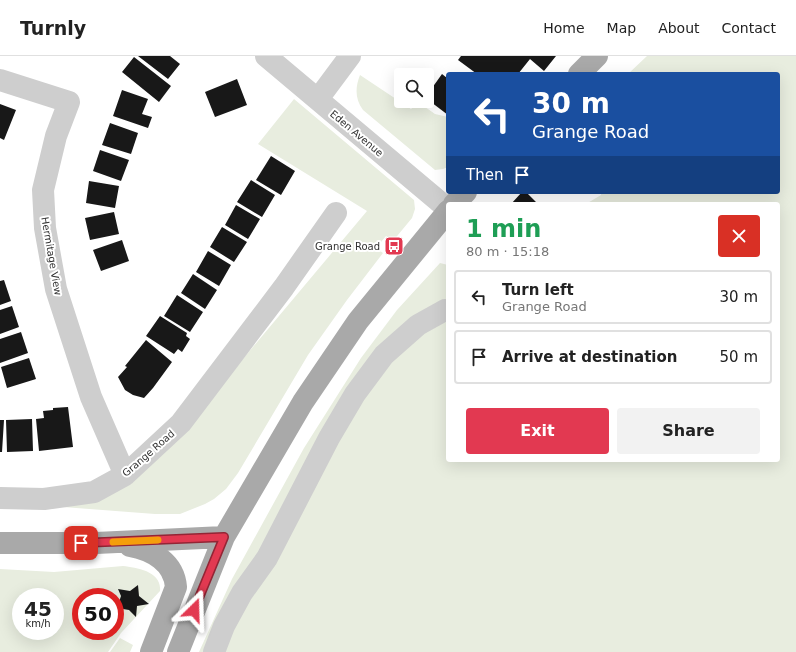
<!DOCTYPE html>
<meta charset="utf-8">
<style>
:root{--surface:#fff;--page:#f2f2f2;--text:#222;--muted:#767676;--line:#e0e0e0;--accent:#e23951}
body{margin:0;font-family:"DejaVu Sans",sans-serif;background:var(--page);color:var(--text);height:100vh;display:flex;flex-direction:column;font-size:15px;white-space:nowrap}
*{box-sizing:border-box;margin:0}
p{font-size:13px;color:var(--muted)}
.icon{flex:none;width:22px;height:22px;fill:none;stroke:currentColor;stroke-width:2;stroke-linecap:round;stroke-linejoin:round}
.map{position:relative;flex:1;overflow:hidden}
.side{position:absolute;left:446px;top:146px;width:334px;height:260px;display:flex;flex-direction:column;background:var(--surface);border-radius:4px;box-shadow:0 4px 16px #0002}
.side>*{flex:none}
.banner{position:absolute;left:446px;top:16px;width:334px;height:122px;border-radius:4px;box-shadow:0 4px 16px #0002;background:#1a4fa0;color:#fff;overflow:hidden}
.tools{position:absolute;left:394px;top:12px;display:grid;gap:8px}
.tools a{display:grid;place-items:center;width:40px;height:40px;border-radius:4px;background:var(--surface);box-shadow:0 4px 16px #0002;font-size:20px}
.speed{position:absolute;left:12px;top:532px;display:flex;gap:8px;font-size:20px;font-weight:700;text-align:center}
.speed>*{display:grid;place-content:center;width:52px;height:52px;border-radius:50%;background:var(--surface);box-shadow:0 4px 16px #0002;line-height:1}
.speed small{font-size:10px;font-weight:400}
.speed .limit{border:6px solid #d22;background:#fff;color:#111}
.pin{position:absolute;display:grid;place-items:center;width:34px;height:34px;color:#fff;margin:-17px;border-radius:8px;box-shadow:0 2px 6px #0006}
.me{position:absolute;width:44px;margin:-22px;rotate:22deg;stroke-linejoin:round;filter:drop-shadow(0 0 3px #0008)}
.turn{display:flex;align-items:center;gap:14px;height:84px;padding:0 20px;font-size:18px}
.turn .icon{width:52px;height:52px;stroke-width:2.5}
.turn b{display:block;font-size:28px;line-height:34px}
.then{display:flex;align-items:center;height:38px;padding:0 20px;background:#0003;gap:8px;font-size:15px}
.round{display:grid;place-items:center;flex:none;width:42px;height:42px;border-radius:4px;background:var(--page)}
.headline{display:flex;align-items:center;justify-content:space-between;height:68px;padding:0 20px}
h1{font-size:24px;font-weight:700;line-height:30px;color:#1e9e55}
.button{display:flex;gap:8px;margin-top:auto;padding:8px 20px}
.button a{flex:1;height:46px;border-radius:4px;background:var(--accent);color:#fff;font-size:16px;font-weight:700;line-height:46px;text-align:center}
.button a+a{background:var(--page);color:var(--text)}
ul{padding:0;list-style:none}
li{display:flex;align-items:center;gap:12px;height:54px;margin:0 8px 6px;padding:0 12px;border:2px solid var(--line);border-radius:4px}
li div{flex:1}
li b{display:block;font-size:15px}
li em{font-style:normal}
header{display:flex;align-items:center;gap:24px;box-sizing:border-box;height:56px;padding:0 20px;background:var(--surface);border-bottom:1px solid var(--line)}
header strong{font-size:19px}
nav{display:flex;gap:22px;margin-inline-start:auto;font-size:14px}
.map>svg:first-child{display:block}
.green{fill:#e8eddf;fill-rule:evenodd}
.building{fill:#181818}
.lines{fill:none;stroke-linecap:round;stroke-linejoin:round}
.minor{stroke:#cecece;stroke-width:22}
.major{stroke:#a9a9a9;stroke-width:22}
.route-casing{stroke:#932535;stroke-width:10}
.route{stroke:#e23951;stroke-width:7}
.slow{stroke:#f59e0b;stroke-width:7}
.labels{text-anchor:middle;stroke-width:4;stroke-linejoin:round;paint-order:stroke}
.street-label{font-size:10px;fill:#313131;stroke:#fff}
.poi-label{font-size:10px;fill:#313131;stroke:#fff;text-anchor:end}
</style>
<header>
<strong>Turnly</strong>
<nav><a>Home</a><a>Map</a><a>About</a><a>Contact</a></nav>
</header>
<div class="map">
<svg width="796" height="596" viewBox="0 0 796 596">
<rect width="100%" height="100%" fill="#fff"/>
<path class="green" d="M647,0H796V596H199L232,523L304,392L361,302L397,254L440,207L448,209V404H778V148H586L601,139V136H778V18H628Z
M360,19L411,53L418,46L435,58L448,61V111L443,113L435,114L363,54C355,43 355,32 360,19Z
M294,43L414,144L415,153L412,162L393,185L386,180L376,192L383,197L347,244L308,299L238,417L226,433L214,443L205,448L180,458H155L63,451L195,360L367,155L258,88Z
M123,510C137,512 162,515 160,535L121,577L108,596H0V513L54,516ZM21,541H55V575H21ZM81,541H115V575H81Z
M120,582L133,589L130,596H110Z"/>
<path class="building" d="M138,0H170L180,8L168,23Z
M461,0H556L544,15L530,3L518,18H477L458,4Z
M134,1L171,30L159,46L122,16Z
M442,18L447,22L448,20V59L427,43V39Z
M237,23L247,49L215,61L205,36Z
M122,34L148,43L142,58L152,61L148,72L113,60Z
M0,48L16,54L4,84L0,82Z
M110,67L138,77L131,98L102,89Z
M100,94L129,104L121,125L93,115Z
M271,100L295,115L281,139L256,124Z
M251,124L275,139L262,161L237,146Z
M89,125L119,130L115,152L86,147Z
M522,136H526L536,146L534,148H511Z
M236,149L260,163L248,183L225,169Z
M114,156L119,178L90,184L85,162Z
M222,171L247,186L234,206L210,191Z
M122,184L129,205L101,215L93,194Z
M208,195L231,209L219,230L196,216Z
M193,218L217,234L205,253L181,237Z
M4,224L11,245L0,249V225Z
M177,239L203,256L190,276L164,260Z
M12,250L19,271L0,278V254Z
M160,260L187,277L186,280L190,283L182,296L178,293L174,298L146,280Z
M21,276L28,297L0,307V283Z
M146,284L172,306L153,332L144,342L133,339L125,334L118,321L127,311L125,310Z
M29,302L36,323L7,332L1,311Z
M68,351L73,391L39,395L36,363L44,362L43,355L53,354V352Z
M32,363L33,395L7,396L6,364Z
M0,364H4L2,396H0Z
M138,529L139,540L149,548L137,550L136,561L129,554L117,552L121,540L118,533L130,535Z"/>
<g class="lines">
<path class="minor" d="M266,0L448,153
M0,24L69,46L56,80L43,134L45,172L56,233L91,341L125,419
M318,43L350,0
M0,442L44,443L94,436L125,419L181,367L284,231L336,157
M214,596L224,570L242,537L267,502L329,382L355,338L384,299L418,269L445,254"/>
<path class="major" d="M579,18L597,0
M454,148L466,136
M0,487H96L224,481
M130,490C152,494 174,506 176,531L151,596
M178,596L224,481L303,346L358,265L448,155"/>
</g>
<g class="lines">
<g class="route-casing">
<path id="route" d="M81,487L224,481L194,554"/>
</g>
<use href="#route" class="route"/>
<path class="slow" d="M113,486L158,484"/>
</g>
<defs>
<g id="bus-square" transform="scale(1)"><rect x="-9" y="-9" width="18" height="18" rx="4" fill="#e23951" stroke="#fff"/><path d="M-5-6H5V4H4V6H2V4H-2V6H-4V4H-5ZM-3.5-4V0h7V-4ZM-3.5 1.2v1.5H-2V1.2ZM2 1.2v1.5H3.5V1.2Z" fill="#fff"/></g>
</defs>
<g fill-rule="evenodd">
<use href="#bus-square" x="394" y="190"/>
</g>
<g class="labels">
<g class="street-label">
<text transform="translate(357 77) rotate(40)" y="4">Eden Avenue</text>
<text transform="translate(52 200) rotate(80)" y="4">Hermitage View</text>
<text transform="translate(148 397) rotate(-41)" y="4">Grange Road</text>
</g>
<g class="poi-label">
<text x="380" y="194">Grange Road</text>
</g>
</g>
</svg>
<div class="tools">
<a><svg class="icon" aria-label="search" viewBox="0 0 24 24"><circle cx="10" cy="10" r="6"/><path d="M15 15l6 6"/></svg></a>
</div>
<div class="speed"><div>45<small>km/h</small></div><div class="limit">50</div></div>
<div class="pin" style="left:81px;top:487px;background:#d93025"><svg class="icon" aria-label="arrive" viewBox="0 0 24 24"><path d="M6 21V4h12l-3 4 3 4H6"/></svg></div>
<svg class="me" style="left:194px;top:554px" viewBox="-20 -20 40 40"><path d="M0-17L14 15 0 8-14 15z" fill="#e23951" stroke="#fff" stroke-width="4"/></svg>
<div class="banner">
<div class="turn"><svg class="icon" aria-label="left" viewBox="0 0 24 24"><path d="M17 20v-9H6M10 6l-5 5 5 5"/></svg><div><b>30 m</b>Grange Road</div></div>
<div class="then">Then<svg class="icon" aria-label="arrive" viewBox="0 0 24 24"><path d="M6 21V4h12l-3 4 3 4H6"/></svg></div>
</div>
<section class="side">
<div class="headline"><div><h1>1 min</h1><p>80 m · 15:18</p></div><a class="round" style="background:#d93025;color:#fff"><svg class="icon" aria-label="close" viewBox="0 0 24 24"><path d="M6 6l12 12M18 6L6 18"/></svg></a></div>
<ul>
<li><svg class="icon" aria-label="left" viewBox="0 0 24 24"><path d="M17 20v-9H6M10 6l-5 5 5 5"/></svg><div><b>Turn left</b><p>Grange Road</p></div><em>30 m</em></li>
<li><svg class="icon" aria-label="arrive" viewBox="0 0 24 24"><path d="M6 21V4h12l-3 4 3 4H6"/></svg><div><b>Arrive at destination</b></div><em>50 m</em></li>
</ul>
<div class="button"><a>Exit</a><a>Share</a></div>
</section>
</div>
